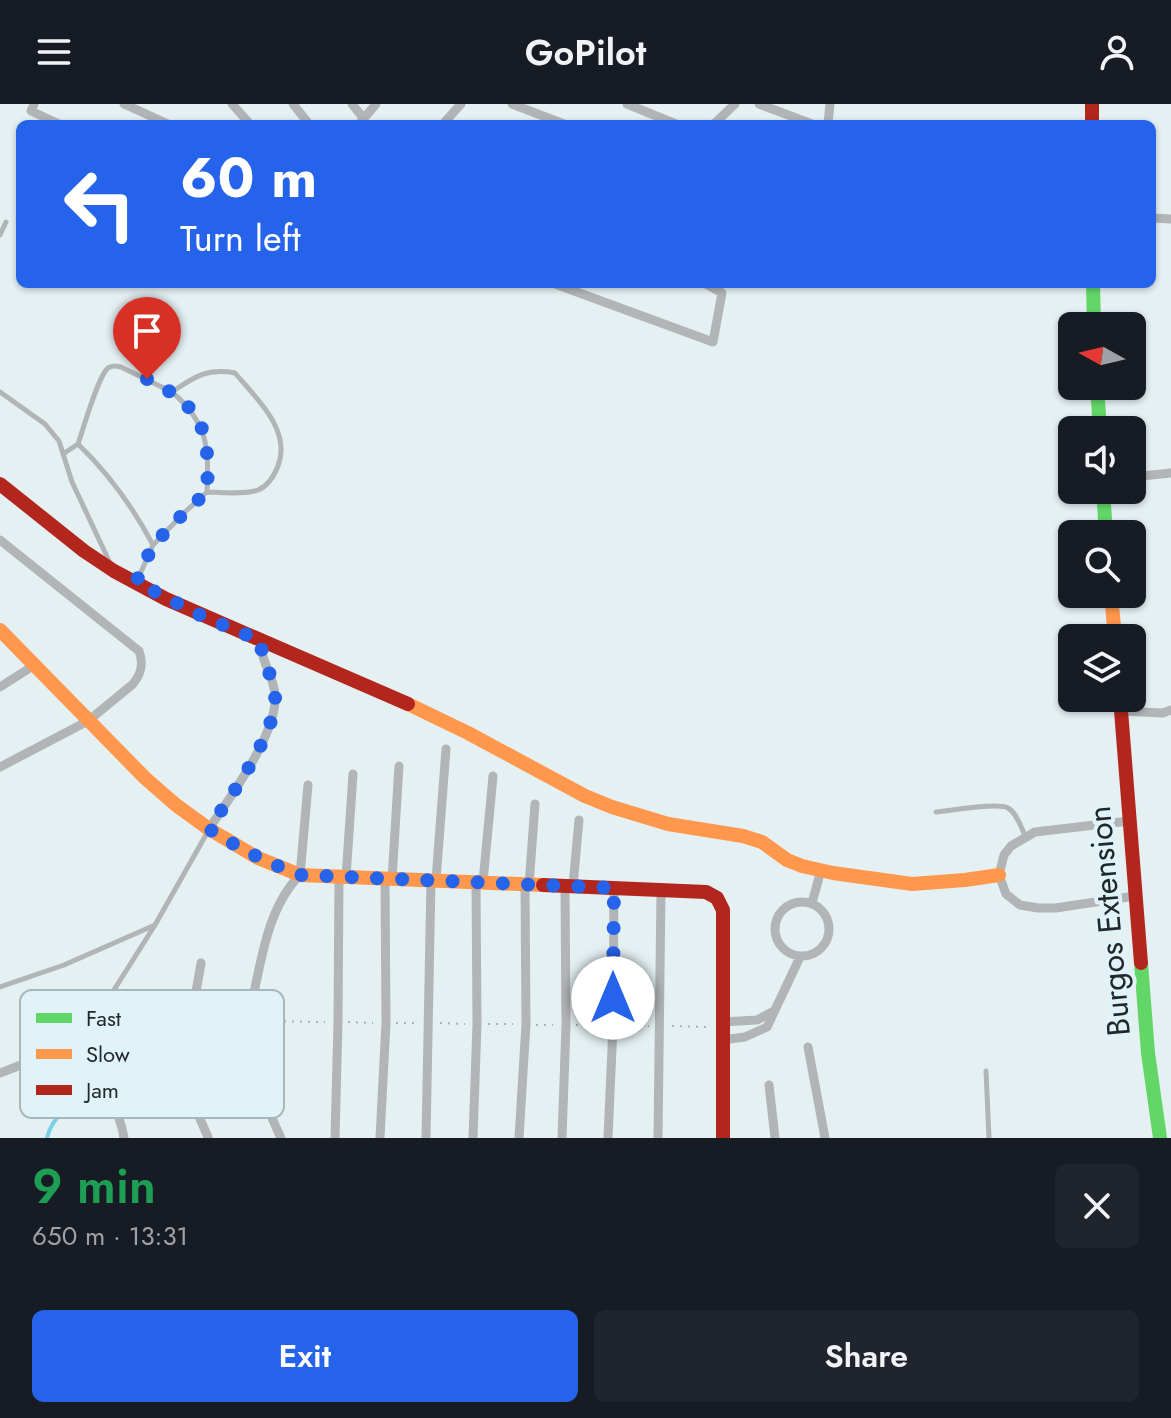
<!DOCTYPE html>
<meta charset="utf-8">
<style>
:root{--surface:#171b24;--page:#20242c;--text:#f1f3f6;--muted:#9ea1a6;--accent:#2563eb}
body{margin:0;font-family:Jost,sans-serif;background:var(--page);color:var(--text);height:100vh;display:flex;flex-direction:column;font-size:30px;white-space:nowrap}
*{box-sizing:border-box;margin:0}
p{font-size:26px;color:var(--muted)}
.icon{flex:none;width:44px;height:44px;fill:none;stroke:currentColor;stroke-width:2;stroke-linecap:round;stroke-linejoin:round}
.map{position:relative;height:1034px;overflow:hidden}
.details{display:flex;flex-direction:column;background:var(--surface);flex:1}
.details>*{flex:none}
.banner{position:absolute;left:16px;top:16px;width:1140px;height:168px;border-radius:12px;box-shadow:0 2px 6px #0004;background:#2563eb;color:#fff;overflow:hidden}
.needle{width:52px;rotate:278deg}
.fabs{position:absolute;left:1058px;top:208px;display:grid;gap:16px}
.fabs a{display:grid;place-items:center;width:88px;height:88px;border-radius:12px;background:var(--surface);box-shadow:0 2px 6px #0004;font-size:40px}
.pin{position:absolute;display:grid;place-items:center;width:68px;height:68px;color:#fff;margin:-82px -34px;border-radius:50% 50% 50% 0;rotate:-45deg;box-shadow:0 0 8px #0007}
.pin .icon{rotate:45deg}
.me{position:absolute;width:88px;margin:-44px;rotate:0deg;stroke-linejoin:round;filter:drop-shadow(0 0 6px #0008)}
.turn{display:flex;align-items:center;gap:28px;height:168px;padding:0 32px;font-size:36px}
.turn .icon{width:104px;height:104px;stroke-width:2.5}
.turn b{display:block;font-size:56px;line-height:68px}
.round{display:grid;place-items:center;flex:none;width:84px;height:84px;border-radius:12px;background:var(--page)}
.head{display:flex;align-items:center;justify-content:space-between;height:136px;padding:0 32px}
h1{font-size:48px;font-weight:600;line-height:60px;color:#1e9e55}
.action{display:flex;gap:16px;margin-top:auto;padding:16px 32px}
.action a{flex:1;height:92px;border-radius:12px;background:var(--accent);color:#fff;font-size:32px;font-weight:600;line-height:92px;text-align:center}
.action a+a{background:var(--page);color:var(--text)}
header{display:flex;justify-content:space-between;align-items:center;height:104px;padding:0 32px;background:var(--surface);font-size:36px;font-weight:600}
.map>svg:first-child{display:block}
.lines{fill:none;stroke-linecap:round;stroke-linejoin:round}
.stream{stroke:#78d1e6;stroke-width:4}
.path{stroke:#acb1b2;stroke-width:2;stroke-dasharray:2 6;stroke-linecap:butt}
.lane{stroke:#b2b5b7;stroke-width:5}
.street{stroke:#b2b5b7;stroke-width:9}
.fast{stroke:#63d668;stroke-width:14}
.slow{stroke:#ff974d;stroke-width:14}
.jam{stroke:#b3261e;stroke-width:14}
.route{stroke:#2563eb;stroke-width:14;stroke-dasharray:0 25.2}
.labels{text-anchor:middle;stroke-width:8;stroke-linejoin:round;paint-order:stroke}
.street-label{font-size:32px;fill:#21282a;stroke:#dff3f9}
.key{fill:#dff3f9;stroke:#a6b6bb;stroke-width:2}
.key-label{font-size:22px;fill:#21282a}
</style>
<header><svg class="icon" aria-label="menu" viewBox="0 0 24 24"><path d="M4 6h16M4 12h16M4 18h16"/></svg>GoPilot<svg class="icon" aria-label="person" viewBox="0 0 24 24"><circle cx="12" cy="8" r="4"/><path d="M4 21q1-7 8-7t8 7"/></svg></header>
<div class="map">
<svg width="1171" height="1034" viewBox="0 0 1171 1034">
<rect width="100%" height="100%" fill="#e5f0f3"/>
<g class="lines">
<path class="stream" d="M47,1034C53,1008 79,994 100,980"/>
<path class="path" d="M260,917L325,918
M348,918L373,919
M396,919H417
M440,919L465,920
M488,920H513
M536,921H553
M576,921H601
M624,922H649
M672,922L709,923"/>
<path class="lane" d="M0,131L6,118
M0,288L45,320L59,337L72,378L110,459
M172,288C208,319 209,343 207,388
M78,340C83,326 98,272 108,264C113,261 116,262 121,263L172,288C195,272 208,264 235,269C256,294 292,326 278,362C274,372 268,382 258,386C244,391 222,388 207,388L185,408L153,441
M63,350L78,340C109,370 133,403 153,441L137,477
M936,708C950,707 998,698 1008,704C1017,709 1021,724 1026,733
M0,883L64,861L155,821
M78,943L155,821L207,729
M986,967L989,1034"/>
<path class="street" d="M34,0L31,7L59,20
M124,0L168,20
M232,0L250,20
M293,0L309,20
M352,0L364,15
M512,0L564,20
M627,0L676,20
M759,0L812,20
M359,20L376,0
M443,20L461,0
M714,20L735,0
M828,20L830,0
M1152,114L1171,115
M555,180L713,238L722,189L706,180
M1132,373L1171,369
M0,436L139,547C144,560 141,570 133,580L88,617L0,663
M0,583L36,560
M1121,607L1163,609L1171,606
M1129,717L1035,728L1011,742L1004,751L999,771L1006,790L1020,801L1038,804H1056L1135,792
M209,725C230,693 278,629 275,591C274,571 261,560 261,537
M346,773L353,670
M392,775L399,662
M436,776L446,645
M483,778L493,672
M529,781L535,700
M573,782L579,716
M775 825a27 27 0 1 1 54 0a27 27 0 1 1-54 0Z
M812,799L821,766
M201,859C195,898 183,939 189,979C192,998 200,1015 208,1033
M722,918L757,916L774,907
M722,936L745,933L767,923L800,853
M77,943C96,971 119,1000 124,1034
M808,943L825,1034
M0,969L49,950L145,925L170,921L248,917
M769,981L775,1034
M144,986L141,956L145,925
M281,1034C264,999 252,960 249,921C248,909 252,896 255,884C263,845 271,800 300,771L308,681
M335,1034L338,918L339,772
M380,1034L386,919L385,774
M426,1034L431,776
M473,1034L477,920L476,778
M519,1034L526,920L525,780
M562,1034L566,921L565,782
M608,1034L613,922L614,784
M658,1034L661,786"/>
<path class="fast" d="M1093,180L1094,222
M1097,282L1100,326
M1103,386L1106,430
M1141,859L1148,949L1160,1034"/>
<path class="slow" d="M1111,490L1115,534
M0,526L145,674L176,701L209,725L258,754L300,771L543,781
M408,600L468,629L585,692L612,703L668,720L743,732L762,738L787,756L802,762L833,769L912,780L965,776L999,771"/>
<path class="jam" d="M1092,0V20
M0,380L84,447L114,467L166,495L408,600
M1120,594L1141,859
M543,781L706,788L717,794L723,806V1034"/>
</g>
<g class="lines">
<path class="route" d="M147,275C204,303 210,327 207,388L185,408L153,441L136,478L202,512L261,537C261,560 274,571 275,591C278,628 229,694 209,725C240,745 266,758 300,771L614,784L613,894"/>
</g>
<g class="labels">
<g class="street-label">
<text transform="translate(1109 817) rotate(-95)" y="11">Burgos Extension</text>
</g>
</g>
<rect x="20" y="886" width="264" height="128" rx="12" class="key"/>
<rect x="36" y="909" width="36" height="10" fill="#63d668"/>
<rect x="36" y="945" width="36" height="10" fill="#ff974d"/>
<rect x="36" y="981" width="36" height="10" fill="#b3261e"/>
<g class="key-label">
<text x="86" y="922">Fast</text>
<text x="86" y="958">Slow</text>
<text x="86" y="994">Jam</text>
</g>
</svg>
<div class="fabs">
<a><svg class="needle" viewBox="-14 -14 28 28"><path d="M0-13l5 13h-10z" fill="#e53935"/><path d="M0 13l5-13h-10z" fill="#9ea1a6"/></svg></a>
<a><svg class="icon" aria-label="sound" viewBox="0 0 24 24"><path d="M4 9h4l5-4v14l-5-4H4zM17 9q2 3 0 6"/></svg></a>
<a><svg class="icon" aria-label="search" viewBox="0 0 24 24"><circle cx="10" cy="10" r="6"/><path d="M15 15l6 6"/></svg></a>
<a><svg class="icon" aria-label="layers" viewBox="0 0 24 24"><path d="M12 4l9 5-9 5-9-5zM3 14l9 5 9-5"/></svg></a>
</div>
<div class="pin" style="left:147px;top:275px;background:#d93025"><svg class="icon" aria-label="arrive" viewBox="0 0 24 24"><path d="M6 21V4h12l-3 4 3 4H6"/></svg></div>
<svg class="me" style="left:613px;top:894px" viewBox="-20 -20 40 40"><circle r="19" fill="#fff"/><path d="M0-13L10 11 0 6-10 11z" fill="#2563eb"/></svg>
<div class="banner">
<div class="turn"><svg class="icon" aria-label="left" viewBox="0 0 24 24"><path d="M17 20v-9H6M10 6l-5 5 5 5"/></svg><div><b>60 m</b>Turn left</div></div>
</div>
</div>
<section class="details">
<div class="head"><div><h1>9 min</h1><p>650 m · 13:31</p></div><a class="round"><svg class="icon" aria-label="close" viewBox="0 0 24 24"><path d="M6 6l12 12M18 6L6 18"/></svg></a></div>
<div class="action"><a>Exit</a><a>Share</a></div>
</section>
